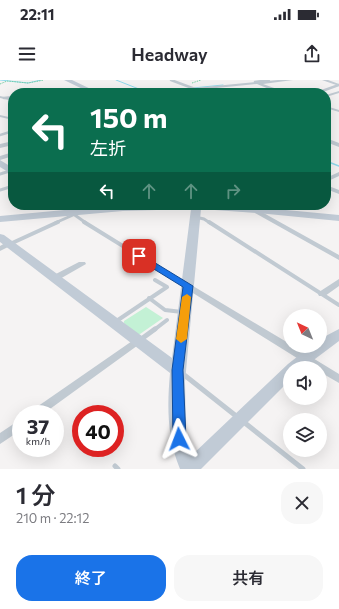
<!DOCTYPE html>
<html lang="ja">
<meta charset="utf-8">
<style>
:root{--surface:#fff;--page:#f7f7f7;--text:#2b2b33;--muted:#7c7c81;--accent:#1a73e8}
body{margin:0;font-family:Commissioner,"Noto Sans JP",sans-serif;background:var(--page);color:var(--text);height:100vh;display:flex;flex-direction:column;font-size:15px;white-space:nowrap}
*{box-sizing:border-box;margin:0}
p{font-size:13px;color:var(--muted)}
.icon{flex:none;width:22px;height:22px;fill:none;stroke:currentColor;stroke-width:2;stroke-linecap:round;stroke-linejoin:round}
.map{position:relative;height:389px;overflow:hidden}
.side{display:flex;flex-direction:column;background:var(--surface);flex:1}
.side>*{flex:none}
.hud{position:absolute;left:8px;top:8px;width:323px;height:122px;border-radius:16px;box-shadow:0 4px 16px #0002;background:#0b6e4f;color:#fff;overflow:hidden}
.needle{width:26px;rotate:317deg}
.buttons{position:absolute;left:283px;top:229px;display:grid;gap:8px}
.buttons a{display:grid;place-items:center;width:44px;height:44px;border-radius:50%;background:var(--surface);box-shadow:0 4px 16px #0002;font-size:20px}
.speed{position:absolute;left:12px;top:325px;display:flex;gap:8px;font-size:20px;font-weight:700;text-align:center}
.speed>*{display:grid;place-content:center;width:52px;height:52px;border-radius:50%;background:var(--surface);box-shadow:0 4px 16px #0002;line-height:1}
.speed small{font-size:10px;font-weight:400}
.speed .limit{border:6px solid #d22;background:#fff;color:#111}
.pin{position:absolute;display:grid;place-items:center;width:34px;height:34px;color:#fff;margin:-17px;border-radius:8px;box-shadow:0 2px 6px #0006}
.me{position:absolute;width:44px;margin:-22px;rotate:357deg;stroke-linejoin:round;filter:drop-shadow(0 0 3px #0008)}
.turn{display:flex;align-items:center;gap:14px;height:84px;padding:0 16px;font-size:18px}
.turn .icon{width:52px;height:52px;stroke-width:2.5}
.turn b{display:block;font-size:28px;line-height:34px}
.lanes{display:flex;align-items:center;height:38px;padding:0 16px;background:#0003;justify-content:center;gap:20px;direction:ltr}
.lanes .off{opacity:.35}
.round{display:grid;place-items:center;flex:none;width:42px;height:42px;border-radius:16px;background:var(--page)}
.overview{display:flex;align-items:center;justify-content:space-between;height:68px;padding:0 16px}
h1{font-size:24px;font-weight:600;line-height:30px}
.action{display:flex;gap:8px;margin-top:auto;padding:8px 16px}
.action a{flex:1;height:46px;border-radius:16px;background:var(--accent);color:#fff;font-size:16px;font-weight:600;line-height:46px;text-align:center}
.action a+a{background:var(--page);color:var(--text)}
.status{display:flex;justify-content:space-between;align-items:center;height:28px;padding:0 20px;background:var(--surface);direction:ltr}
.status svg{height:11px;fill:currentColor}
header{display:flex;justify-content:space-between;align-items:center;height:52px;padding:0 16px;background:var(--surface);font-size:18px;font-weight:600}
.map>svg:first-child{display:block}
.green{fill:#c3f1d5}
.lines{fill:none;stroke-linecap:round;stroke-linejoin:round}
.stream-far1{stroke:#90daee;stroke-width:1}
.stream{stroke:#90daee;stroke-width:1.5}
.path{stroke:#7ad0a6;stroke-width:1;stroke-dasharray:1.5 1;stroke-linecap:butt}
.lane-far3{stroke:#c1cad2;stroke-width:2.5}
.lane-far2{stroke:#c1cad2;stroke-width:3}
.lane-far1{stroke:#c1cad2;stroke-width:4}
.lane{stroke:#c1cad2;stroke-width:5}
.street{fill:#c1cad2;fill-rule:evenodd}
.secondary{fill:#c1cbd6;fill-rule:evenodd}
.route{fill:#1a73e8;stroke:#114b97}
.slow{fill:#f59e0b}
</style>
<div class="status"><b>22:11</b><svg viewBox="0 0 49 12"><path d="M0 12V9h3v3zM5 12V6h3v6zM10 12V3h3v9zM15 12V0h3v12zM26 1h20v11H26zM47 4h2v5h-2z"/></svg></div>
<header><svg class="icon" aria-label="menu" viewBox="0 0 24 24"><path d="M4 6h16M4 12h16M4 18h16"/></svg>Headway<svg class="icon" aria-label="share" viewBox="0 0 24 24"><path d="M12 15V3M7 8l5-5 5 5M5 13v7h14v-7"/></svg></header>
<div class="map">
<svg width="339" height="389" viewBox="0 0 339 389">
<rect width="100%" height="100%" fill="#f5f3f3"/>
<path class="green" d="M146,227L163,238L140,254H137L124,243V241Z"/>
<g class="lines">
<path class="stream-far1" d="M0,0L28,3L41,0
M116,0L144,11H153
M143,13L223,5"/>
<path class="stream" d="M326,81L339,86"/>
<path class="path" d="M192,3L201,0
M0,4L7,1L28,3L44,0"/>
<path class="lane-far3" d="M171,0L195,9
M255,2L269,0
M322,11L339,5
M4,18L13,17
M0,55L13,51"/>
<path class="lane-far2" d="M0,94L13,90
M0,110L13,106
M266,125L272,128
M72,133L86,143
M195,137L204,139L210,143
M55,143L73,135"/>
<path class="lane-far1" d="M84,142L186,205
M209,142L339,225
M10,164L58,142
M149,218L165,230L182,232
M115,242L167,207L155,200
M154,250L167,240"/>
<path class="lane" d="M140,260L155,249
M183,294L303,389
M115,386L118,389"/>
<path class="street" d="M278,0H293L263,4L288,13C283,13 279,11 274,10C269,10 263,13 257,13L269,9L257,4L167,13H151L153,12Z
M322,0H328L339,4V6Z
M339,11V13L326,17V15Z
M0,16L13,19V21L0,18Z
M326,26L339,30V32L326,28Z
M0,35L13,38V40L0,37Z
M326,58L339,63V67L326,62Z
M13,61V65L0,68V64Z
M13,72V76L0,80V76Z
M339,92V96L326,102V98Z
M326,105L339,110V114L326,109Z
M56,125H64L57,129L54,127Z
M271,125H279L275,128L274,131L272,132L269,130V127Z
M257,127L259,128L260,131L339,175V180L255,133L254,129Z
M7,162H10L14,164L0,171V166Z
M79,182H85L86,184L58,200L55,201L51,198L52,196Z
M339,199V206L325,216H319L318,214L319,212Z
M188,203L290,264V266H293L339,294V303L320,292V288H313L185,208L184,206L185,204Z
M138,258L141,259L143,261L141,263L43,334H30L31,331L135,259Z
M21,339V350L0,364V353Z"/>
<path class="secondary" d="M64,0H72L99,13H91Z
M0,80L13,88V95L0,87Z
M118,125H234L339,135V141L268,134L201,129L185,302L186,351L192,375L288,284L311,266H320V259L339,249V261L303,288H290V300L201,389H180C167,358 167,326 170,293L0,162V154L4,155L172,278L191,129L123,131L0,142V136Z"/>
</g>
<path class="route" d="M139,173L193,206L183,290L186,359L184,363L179,365L175,363L173,359L172,290L183,207L136,178L134,176Z"/>
<path class="slow" d="M187,214L191,217L187,259L181,263L176,259L182,217Z"/>
</svg>
<div class="buttons">
<a><svg class="needle" viewBox="-14 -14 28 28"><path d="M0-13l5 13h-10z" fill="#e53935"/><path d="M0 13l5-13h-10z" fill="#7c7c81"/></svg></a>
<a><svg class="icon" aria-label="sound" viewBox="0 0 24 24"><path d="M4 9h4l5-4v14l-5-4H4zM17 9q2 3 0 6"/></svg></a>
<a><svg class="icon" aria-label="layers" viewBox="0 0 24 24"><path d="M12 4l9 5-9 5-9-5zM3 14l9 5 9-5"/></svg></a>
</div>
<div class="speed"><div>37<small>km/h</small></div><div class="limit">40</div></div>
<div class="pin" style="left:139px;top:176px;background:#d93025"><svg class="icon" aria-label="arrive" viewBox="0 0 24 24"><path d="M6 21V4h12l-3 4 3 4H6"/></svg></div>
<svg class="me" style="left:179px;top:359px" viewBox="-20 -20 40 40"><path d="M0-17L14 15 0 8-14 15z" fill="#1a73e8" stroke="#fff" stroke-width="4"/></svg>
<div class="hud">
<div class="turn"><svg class="icon" aria-label="left" viewBox="0 0 24 24"><path d="M17 20v-9H6M10 6l-5 5 5 5"/></svg><div><b>150 m</b>左折</div></div>
<div class="lanes"><svg class="icon" aria-label="left" viewBox="0 0 24 24"><path d="M17 20v-9H6M10 6l-5 5 5 5"/></svg><svg class="icon off" aria-label="ahead" viewBox="0 0 24 24"><path d="M12 20V5M6 11l6-6 6 6"/></svg><svg class="icon off" aria-label="ahead" viewBox="0 0 24 24"><path d="M12 20V5M6 11l6-6 6 6"/></svg><svg class="icon off" aria-label="right" viewBox="0 0 24 24"><path d="M7 20v-9h11M14 6l5 5-5 5"/></svg></div>
</div>
</div>
<section class="side">
<div class="overview"><div><h1>1 分</h1><p>210 m · 22:12</p></div><a class="round"><svg class="icon" aria-label="close" viewBox="0 0 24 24"><path d="M6 6l12 12M18 6L6 18"/></svg></a></div>
<div class="action"><a>終了</a><a>共有</a></div>
</section>
